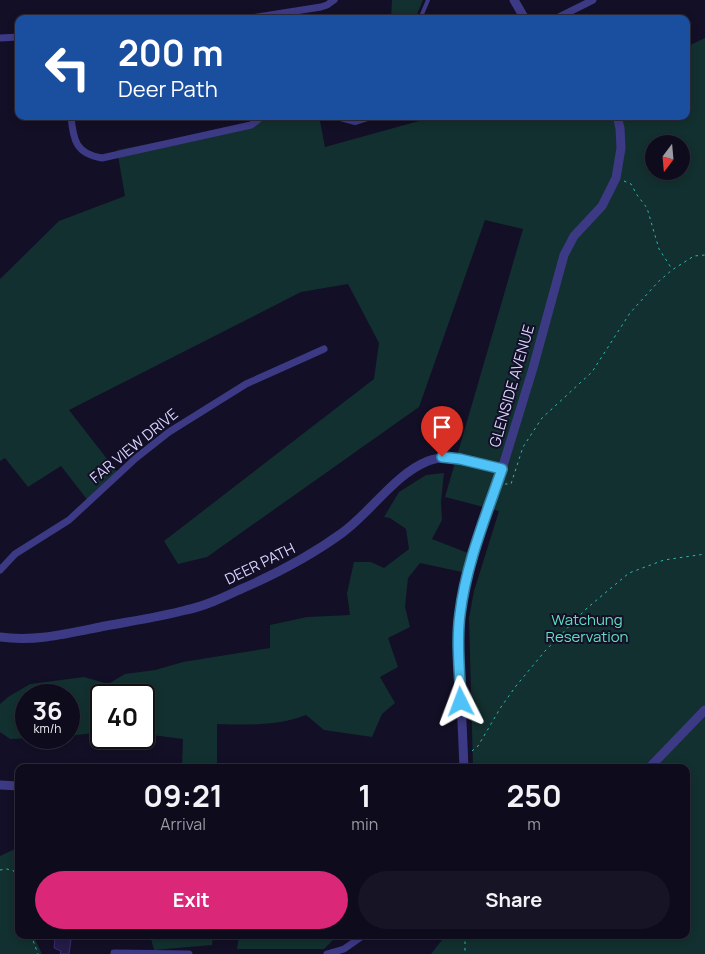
<!DOCTYPE html>
<style>
:root{--surface:#0e0b1c;--page:#171425;--text:#f1f3f6;--muted:#9b9ba3;--line:#2e2b3b;--accent:#db2777}
body{margin:0;font-family:Manrope,sans-serif;background:var(--page);color:var(--text);height:100vh;display:flex;flex-direction:column;font-size:19px;white-space:nowrap}
*{box-sizing:border-box;margin:0}
p{font-size:16px;color:var(--muted)}
.icon{flex:none;width:28px;height:28px;fill:none;stroke:currentColor;stroke-width:2;stroke-linecap:round;stroke-linejoin:round}
.map{position:relative;flex:1;overflow:hidden}
.side{position:absolute;left:15px;top:764px;width:675px;height:175px;display:flex;flex-direction:column;background:var(--surface);border-radius:10px;box-shadow:0 2px 8px #0003,0 0 0 1px var(--line)}
.side>*{flex:none}
.hud{position:absolute;left:15px;top:15px;width:675px;height:105px;border-radius:10px;box-shadow:0 2px 8px #0003,0 0 0 1px var(--line);background:#1a4fa0;color:#fff;overflow:hidden}
.needle{width:32px;rotate:196deg}
.tools{position:absolute;left:645px;top:135px;display:grid;gap:10px}
.tools a{display:grid;place-items:center;width:45px;height:45px;border-radius:50%;background:var(--surface);box-shadow:0 2px 8px #0003,0 0 0 1px var(--line);font-size:25px}
.speed{position:absolute;left:15px;top:684px;display:flex;gap:10px;font-size:25px;font-weight:700;text-align:center}
.speed>*{display:grid;place-content:center;width:65px;height:65px;border-radius:50%;background:var(--surface);box-shadow:0 2px 8px #0003,0 0 0 1px var(--line);line-height:1}
.speed small{font-size:12px;font-weight:400}
.speed .limit{border:2px solid #111;border-radius:8px;background:#fff;color:#111}
.pin{position:absolute;display:grid;place-items:center;width:42px;height:42px;color:#fff;margin:-51px -21px;border-radius:50% 50% 50% 0;rotate:-45deg;box-shadow:0 0 5px #0007}
.pin .icon{rotate:45deg}
.me{position:absolute;width:55px;margin:-28px;rotate:357deg;stroke-linejoin:round;filter:drop-shadow(0 0 4px #0008)}
.turn{display:flex;align-items:center;gap:18px;height:105px;padding:0 20px;font-size:22px}
.turn .icon{width:65px;height:65px;stroke-width:2.5}
.turn b{display:block;font-size:35px;line-height:42px}
.eta{display:flex;justify-content:space-evenly;align-items:center;height:85px;text-align:center}
.eta b{font-size:30px;font-weight:700;line-height:35px}
.cta{display:flex;gap:10px;margin-top:auto;padding:10px 20px}
.cta a{flex:1;height:58px;border-radius:30px;background:var(--accent);color:#fff;font-size:20px;font-weight:700;line-height:58px;text-align:center}
.cta a+a{background:var(--page);color:var(--text)}
.map>svg:first-child{display:block}
.green{fill:#12302f;fill-rule:evenodd}
.building{fill:#241b47;stroke:#3b2d73}
.lines{fill:none;stroke-linecap:round;stroke-linejoin:round}
.path{stroke:#2fb8b0;stroke-width:1;stroke-dasharray:2.5 4;stroke-linecap:butt}
.service{stroke:#3d3a85;stroke-width:4}
.minor{stroke:#3d3a85;stroke-width:7}
.tertiary{stroke:#3d3a85;stroke-width:9}
.route-casing{stroke:#337fa1;stroke-width:12}
.route{stroke:#4fc3f7;stroke-width:9}
.labels{text-anchor:middle;stroke-width:4;stroke-linejoin:round;paint-order:stroke}
.street-label{font-size:15px;fill:#d9d4ff;stroke:#130f26}
.park-label{font-size:15px;fill:#5fe0c0;stroke:#130f26}
</style>
<div class="map">
<svg width="705" height="954" viewBox="0 0 705 954">
<rect width="100%" height="100%" fill="#130f26"/>
<path class="green" d="M392,0H423L415,19H391Z
M705,38V954H431L446,935H686V768L473,767L469,618L474,591L499,511L445,497L523,229L485,220L419,407L207,557L178,564L164,541L374,379L379,343L348,284L301,292L69,410L118,473L89,502L61,466L28,487L5,458L0,461V279L59,221L125,196L117,150L251,124L257,116H319L325,147L437,116H686V47ZM654,144H681V171H654Z
M444,473L441,502L442,520L432,539L468,553L462,572L420,563L408,578L405,607L410,627L388,638L398,667L380,677L395,703L382,714L372,737L324,730L306,715C277,726 248,725 217,724V767H182L183,739L144,734V695H101V732L69,736V695H26V738H34L10,739L0,732V704L8,697L30,684L84,677L108,684L125,674L155,670L183,662L270,648V625L307,617L350,615L347,593L354,562H371L384,568L409,549L406,529L390,518L384,517L399,492L426,475Z
M19,847V935H33L42,954H0V856Z
M150,935H213L212,945L154,950Z
M264,935H338L324,949H237L239,937Z"/>
<path class="building" d="M61,935H70L69,940H71L69,954H60L61,951L54,948L55,938L61,939Z"/>
<g class="lines">
<path class="path" d="M624,181L631,184L637,195L647,208L659,249L672,269
M505,484H511L523,447L542,418L592,372L630,313L658,282L672,270L694,256L705,255
M472,751L478,746L501,707L516,686L545,651L586,609L629,573L664,560L705,554
M0,870L7,869L14,871L19,880
M31,935L38,954
M465,935V954"/>
<path class="service" d="M420,19L428,0
M329,116L355,123L377,116"/>
<path class="minor" d="M245,19L321,7L327,5L334,0
M555,19L593,0
M0,38L19,37
M71,116C73,140 76,154 102,158L251,125L263,116
M0,570L15,554L69,520L136,458L169,432L246,384L324,349
M114,953L189,954
M327,954L344,949L364,935"/>
<path class="tertiary" d="M514,0L525,19
M0,637C36,642 70,633 105,626C132,621 160,617 186,610C205,606 222,598 239,590C276,574 309,557 342,533C371,512 395,474 428,461C451,452 480,464 502,469
M464,768L458,629L462,596L472,559L502,469L533,368L564,255L574,236L602,206L616,178L621,148L620,128L617,116
M649,768L705,710
M0,785L19,786"/>
</g>
<g class="lines">
<g class="route-casing">
<path id="route" d="M442,457L460,459L502,469C486,516 466,564 460,614C456,643 460,673 461,702"/>
</g>
<use href="#route" class="route"/>
</g>
<g class="labels">
<g class="street-label">
<text transform="translate(512 386) rotate(-74)" y="5">GLENSIDE AVENUE</text>
<text transform="translate(134 446) rotate(-39)" y="5">FAR VIEW DRIVE</text>
<text transform="translate(260 564) rotate(-26)" y="5">DEER PATH</text>
</g>
<g class="park-label">
<text x="587" y="625">Watchung<tspan x="587" dy="17">Reservation</tspan></text>
</g>
</g>
</svg>
<div class="tools">
<a><svg class="needle" viewBox="-14 -14 28 28"><path d="M0-13l5 13h-10z" fill="#e53935"/><path d="M0 13l5-13h-10z" fill="#9b9ba3"/></svg></a>
</div>
<div class="speed"><div>36<small>km/h</small></div><div class="limit">40</div></div>
<div class="pin" style="left:442px;top:457px;background:#d93025"><svg class="icon" aria-label="arrive" viewBox="0 0 24 24"><path d="M6 21V4h12l-3 4 3 4H6"/></svg></div>
<svg class="me" style="left:461px;top:702px" viewBox="-20 -20 40 40"><path d="M0-17L14 15 0 8-14 15z" fill="#4fc3f7" stroke="#fff" stroke-width="4"/></svg>
<div class="hud">
<div class="turn"><svg class="icon" aria-label="left" viewBox="0 0 24 24"><path d="M17 20v-9H6M10 6l-5 5 5 5"/></svg><div><b>200 m</b>Deer Path</div></div>
</div>
<section class="side">
<div class="eta">
<div><b>09:21</b><p>Arrival</p></div>
<div><b>1</b><p>min</p></div>
<div><b>250</b><p>m</p></div>
</div>
<div class="cta"><a>Exit</a><a>Share</a></div>
</section>
</div>
